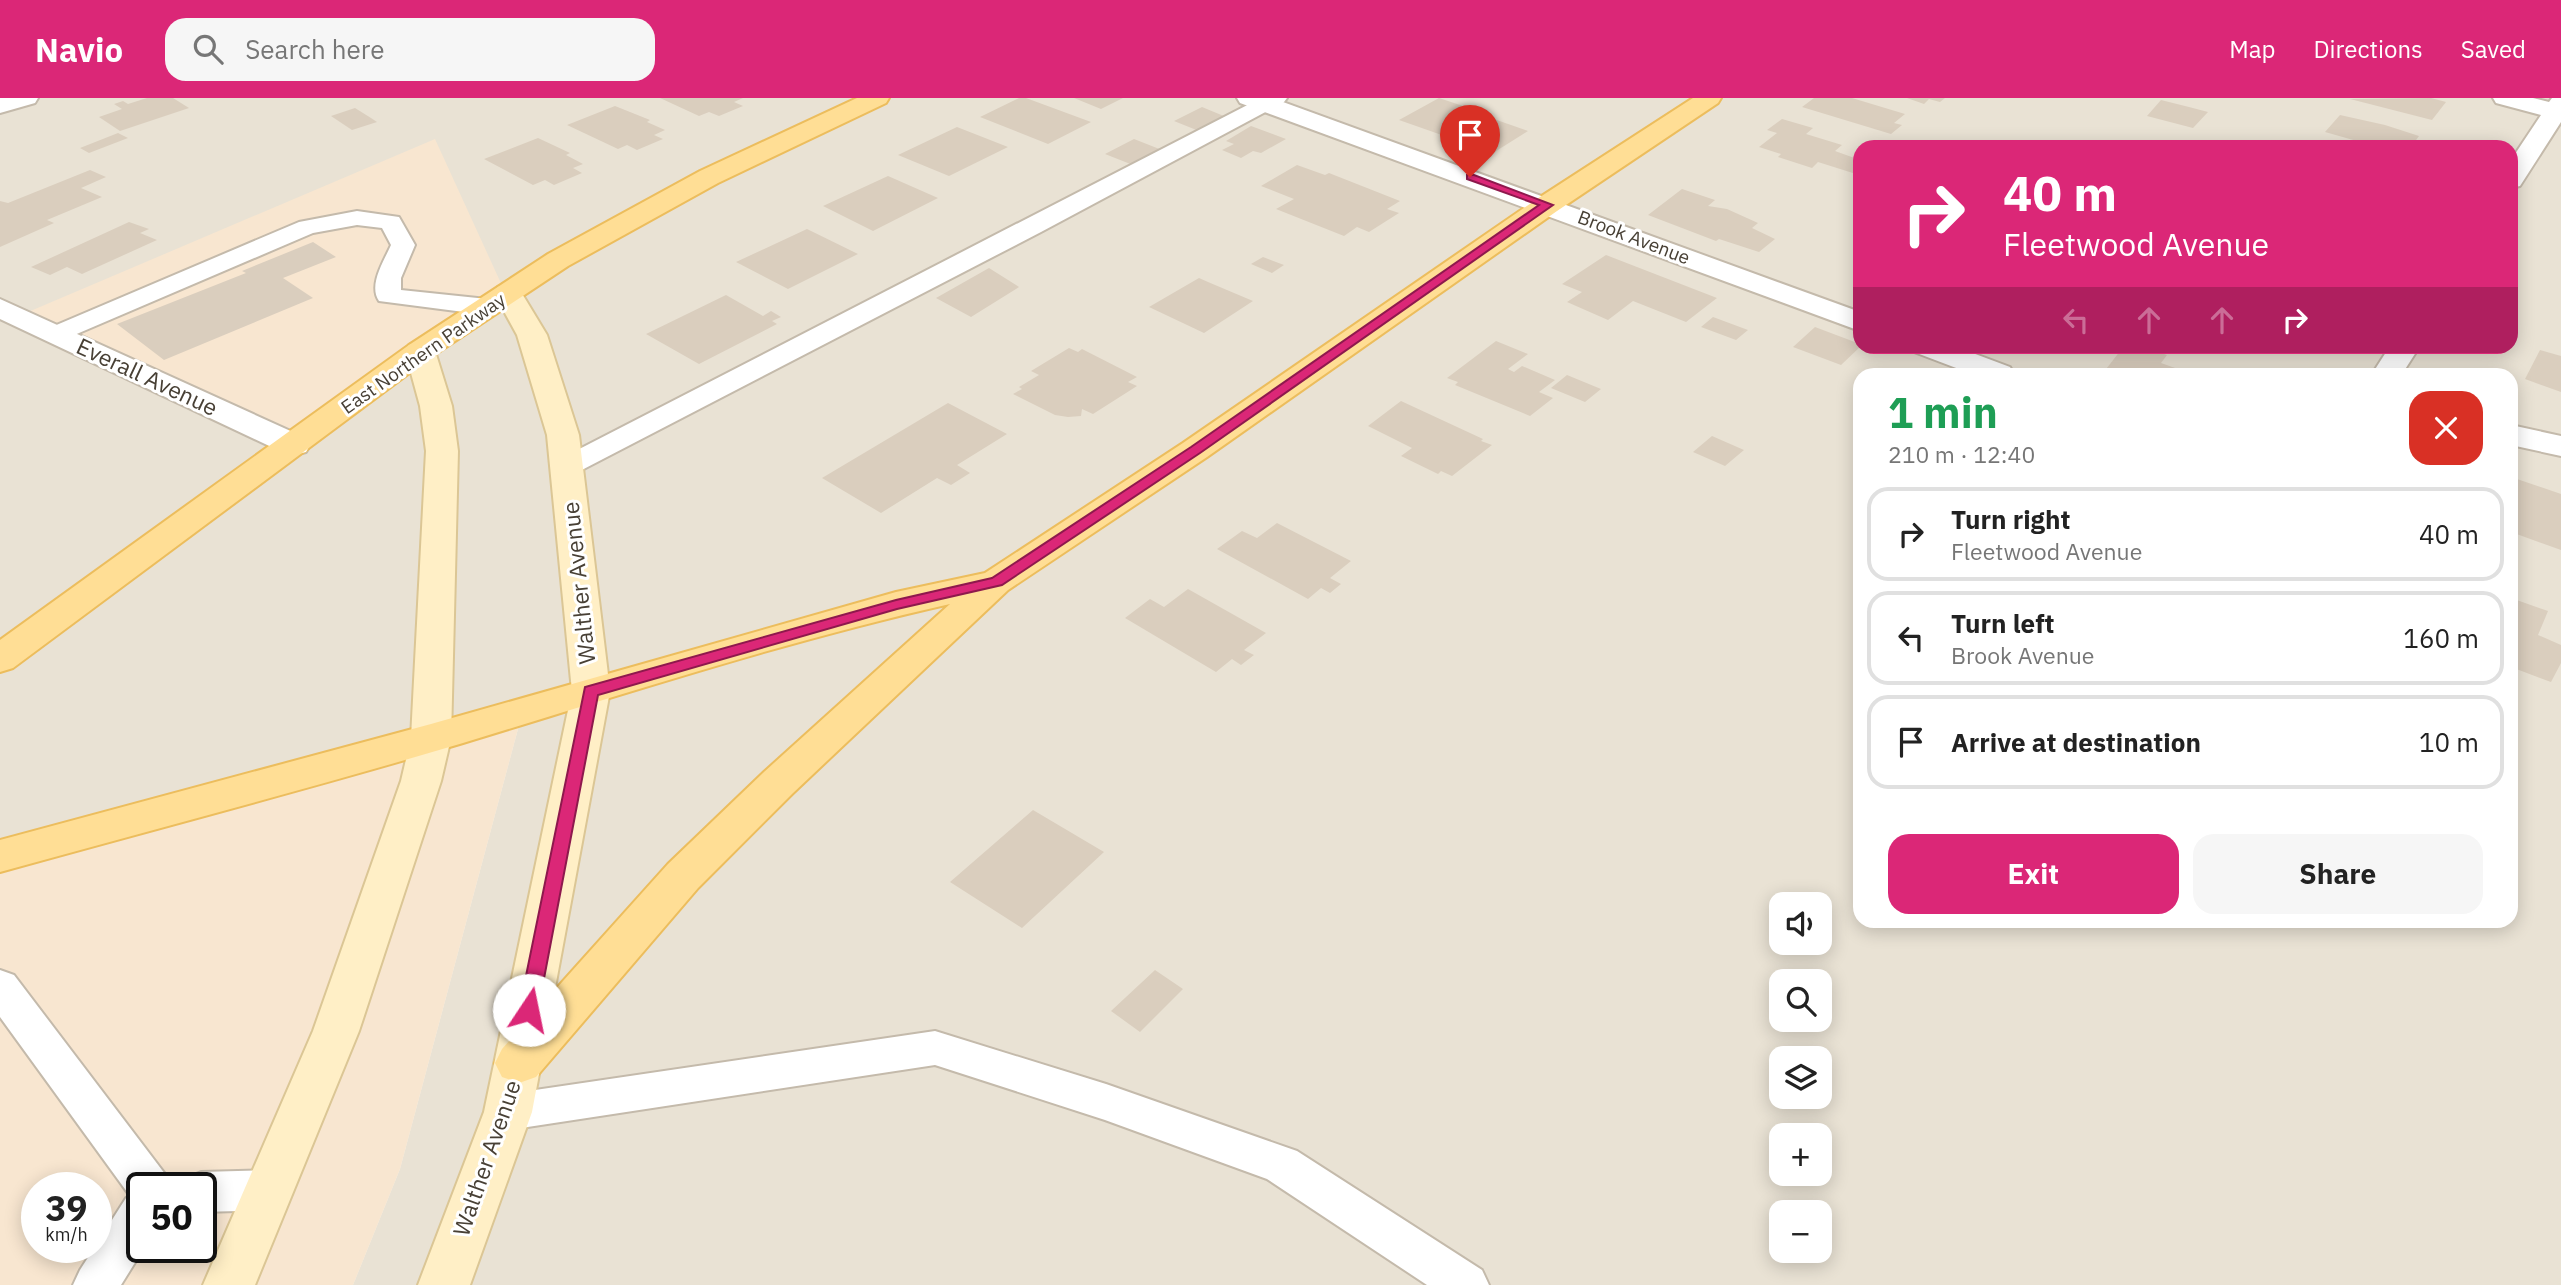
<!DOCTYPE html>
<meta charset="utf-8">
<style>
:root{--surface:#fff;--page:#f6f6f6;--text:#222;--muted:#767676;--line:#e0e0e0;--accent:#db2777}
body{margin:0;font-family:"IBM Plex Sans",sans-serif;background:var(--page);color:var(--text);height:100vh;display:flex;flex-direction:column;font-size:26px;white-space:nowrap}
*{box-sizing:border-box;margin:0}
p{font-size:23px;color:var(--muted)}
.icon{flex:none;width:38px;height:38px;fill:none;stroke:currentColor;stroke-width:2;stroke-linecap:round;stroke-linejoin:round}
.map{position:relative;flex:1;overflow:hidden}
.sheet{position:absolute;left:1853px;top:270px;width:665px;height:560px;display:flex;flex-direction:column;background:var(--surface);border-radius:21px;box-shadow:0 4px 18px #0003}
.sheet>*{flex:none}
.guide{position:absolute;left:1853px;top:42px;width:665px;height:214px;border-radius:21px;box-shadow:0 4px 18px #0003;background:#db2777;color:#fff;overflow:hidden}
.fabs{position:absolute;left:1769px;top:794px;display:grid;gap:14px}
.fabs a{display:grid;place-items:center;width:63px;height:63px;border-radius:14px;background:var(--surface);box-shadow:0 4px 18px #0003;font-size:35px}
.speed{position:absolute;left:21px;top:1074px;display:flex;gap:14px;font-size:35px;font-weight:700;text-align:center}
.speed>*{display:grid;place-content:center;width:91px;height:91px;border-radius:50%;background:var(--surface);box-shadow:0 4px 18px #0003;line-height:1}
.speed small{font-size:18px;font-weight:400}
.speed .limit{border:4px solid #111;border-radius:10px;background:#fff;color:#111}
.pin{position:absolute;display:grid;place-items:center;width:60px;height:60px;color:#fff;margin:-72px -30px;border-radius:50% 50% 50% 0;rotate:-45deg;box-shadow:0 0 7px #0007}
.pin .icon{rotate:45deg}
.me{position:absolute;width:77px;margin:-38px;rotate:11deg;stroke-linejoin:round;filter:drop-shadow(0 0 5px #0008)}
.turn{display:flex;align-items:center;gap:24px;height:147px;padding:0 35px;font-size:32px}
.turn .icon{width:91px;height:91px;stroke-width:2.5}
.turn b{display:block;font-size:49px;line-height:60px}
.lanes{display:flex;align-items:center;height:66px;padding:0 35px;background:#0003;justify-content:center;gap:35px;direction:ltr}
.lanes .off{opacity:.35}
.round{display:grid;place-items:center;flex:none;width:74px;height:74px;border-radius:21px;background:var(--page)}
.head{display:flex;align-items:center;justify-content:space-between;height:119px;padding:0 35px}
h1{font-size:42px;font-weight:700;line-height:52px;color:#1e9e55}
.primary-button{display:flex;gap:14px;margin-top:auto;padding:14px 35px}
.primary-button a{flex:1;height:80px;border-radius:21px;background:var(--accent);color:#fff;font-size:28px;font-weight:700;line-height:80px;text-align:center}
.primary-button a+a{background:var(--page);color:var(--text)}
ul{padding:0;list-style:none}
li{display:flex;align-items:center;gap:21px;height:94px;margin:0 14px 10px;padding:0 21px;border:4px solid var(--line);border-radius:21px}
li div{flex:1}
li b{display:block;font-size:26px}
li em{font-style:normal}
header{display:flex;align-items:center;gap:42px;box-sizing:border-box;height:98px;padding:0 35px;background:var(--accent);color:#fff}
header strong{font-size:33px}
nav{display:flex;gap:38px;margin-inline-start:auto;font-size:24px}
.search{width:490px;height:63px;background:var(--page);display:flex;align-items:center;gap:18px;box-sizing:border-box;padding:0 24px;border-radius:21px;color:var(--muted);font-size:26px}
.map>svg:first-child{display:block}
.residential{fill:#e9e2d4;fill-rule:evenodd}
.commercial{fill:#f8e6d0;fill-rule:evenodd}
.building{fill:#dacebe}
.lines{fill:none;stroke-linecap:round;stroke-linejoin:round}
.lane-casing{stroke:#c4baab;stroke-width:4}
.street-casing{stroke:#c4baab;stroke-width:4}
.secondary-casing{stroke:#dbc695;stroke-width:4}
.primary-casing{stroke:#ecbd5d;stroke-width:4}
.lane{fill:#fff;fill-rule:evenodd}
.street{fill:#fff;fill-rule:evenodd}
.secondary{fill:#ffefc6;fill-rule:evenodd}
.primary{fill:#ffde95;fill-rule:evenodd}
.route{fill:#db2777;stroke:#8e194d;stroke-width:2}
.labels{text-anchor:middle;stroke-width:6;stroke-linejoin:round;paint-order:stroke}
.far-street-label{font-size:19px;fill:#484035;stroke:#fff}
.street-label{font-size:23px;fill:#484035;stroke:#fff}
</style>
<header>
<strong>Navio</strong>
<div class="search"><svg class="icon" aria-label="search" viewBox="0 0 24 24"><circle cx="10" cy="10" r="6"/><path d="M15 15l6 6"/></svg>Search here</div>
<nav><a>Map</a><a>Directions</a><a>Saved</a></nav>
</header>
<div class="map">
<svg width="2561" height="1187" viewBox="0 0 2561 1187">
<rect width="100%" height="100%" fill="#f4f0e7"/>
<path class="residential" d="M0,0H2561V1187H353L400,1071L522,616L0,765ZM1860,49H2511V248H1860ZM1860,276H2511V822H1860ZM1782,807H1820V845H1782ZM1782,884H1820V922H1782ZM1782,961H1820V999H1782ZM1782,1038H1820V1076H1782ZM1782,1115H1820V1153H1782Z"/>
<path class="commercial" d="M435,41L510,205L293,350L14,220Z
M522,616L400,1071L353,1187H0V765ZM37,1090H96V1150H37ZM142,1090H201V1150H142Z"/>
<path class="building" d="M147,0H173L189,10L120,33L99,19L122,11L114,6L123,3L128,6Z
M660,0H743L734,4L743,8L719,18L709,14L699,18Z
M1019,0H1026L1091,24L1048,46L980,19Z
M1074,0H1123L1101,11Z
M1439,0L1463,8L1453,14L1482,24L1491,20L1528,33L1493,55L1399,22Z
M1814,0H1852L1905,16L1894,25L1902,27L1891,36L1802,9Z
M1907,0H1945L1940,4L1929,1L1924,6Z
M2431,0L2446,4L2432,22L2350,1Z
M2161,2L2189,9L2208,14L2193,30L2147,18Z
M615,8L650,22L647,24L665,32L654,37L663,41L637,52L627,47L618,51L567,27Z
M1202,9L1231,21L1204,35L1174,23Z
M355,10L371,20L377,24L352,32L331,18Z
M2340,17L2385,27L2419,38L2411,49H2378L2325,34Z
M1782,21L1813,30L1806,36L1842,47L1835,53L1860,62V72L1856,76L1818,64L1812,70L1778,59L1781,56L1759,49L1777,35L1767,32Z
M1251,28L1286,41L1261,55L1253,53L1241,60L1222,52L1234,46L1226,43Z
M957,29L1008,49L949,78L898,57Z
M118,35L128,40L89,55L80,50Z
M538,40L570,55L566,57L583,66L573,70L582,75L554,87L545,82L533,87L484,61Z
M1134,41L1167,54L1138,69L1105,56Z
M1297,67L1325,77L1329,75L1400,103L1387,111L1399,115L1369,134L1357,129L1344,138L1276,111L1294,101L1261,88Z
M90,72L106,79L81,90L102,99L47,122L54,125L0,149V103L8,105Z
M888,78L938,100L873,133L823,108Z
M1682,91L1715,102L1708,108L1727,111L1758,125L1752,130L1775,141L1759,154L1719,141L1716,143L1648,117Z
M129,124L149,131L140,135L157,142L82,176L67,169L50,177L31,169Z
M807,131L858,156L788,191L736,164Z
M313,144L336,159L283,180L313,200L164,262L117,226L246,175L242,173Z
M1606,157L1717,200L1686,224L1633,203L1608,222L1567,204L1582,194L1562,186Z
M1263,159L1284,167L1272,175L1251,166Z
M989,170L1019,189L971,219L936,200Z
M1199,180L1208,184L1253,203L1204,235L1149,209Z
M726,197L763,218L771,213L781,219L772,223L777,226L699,266L646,236Z
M1713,219L1748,232L1736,242L1701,229Z
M1815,229L1860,246V249L1841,267L1793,249Z
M1496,243L1528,256L1508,271L1514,274L1522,268L1555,282L1539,294L1553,300L1530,318L1455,287L1458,284L1447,280Z
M2124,248H2141L2167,257L2161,265L2192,276L2103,275Z
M1069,250L1078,254L1082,251L1137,279L1128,284L1137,288L1093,316L1082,311L1081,318L1068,319L1055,317L1013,296L1022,291L1019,289L1039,277L1031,273Z
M2540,252L2561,258V294L2525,281Z
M1567,277L1601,291L1585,304L1551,290Z
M1401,303L1483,341L1481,343L1492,347L1452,378L1441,373L1438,376L1401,358L1412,350L1368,328Z
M948,305L1007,336L957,367L970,375L951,387L937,380L881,415L822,380Z
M1712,338L1744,352L1725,368L1693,354Z
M2511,379L2561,396V452L2511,434Z
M1277,425L1351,463L1330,480L1341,486L1330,495L1321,490L1308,501L1217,451L1242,433L1257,440Z
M1188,491L1266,535L1244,552L1254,557L1241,567L1232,561L1216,574L1125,520L1150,501L1164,509Z
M2511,500L2548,513L2538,537L2561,547V565L2551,584L2511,569Z
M1033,712L1104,754L1022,830L950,784Z
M1155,872L1183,891L1140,934L1111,913Z"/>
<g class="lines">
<g class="lane-casing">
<path id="lane" d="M1261,0H1287L1284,4L1041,134L576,375L566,378L556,375L552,369L556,363Z
M357,113L399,119L415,147L401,180V192L487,201L496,204L500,209L496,214L487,217L379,203C368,187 384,163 391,147L382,130L357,127L313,135L65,241L56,244L47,241L43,236L47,231L299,124Z
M0,872L14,877L165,1076L172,1090H142V1150H144L121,1187H73L80,1172L126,1100L130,1098L0,919Z
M935,933L1106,986L1297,1053L1482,1172L1489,1187H1427L1267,1081L1105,1022L935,967L508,1032L493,1027L487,1014L493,1001L508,996Z
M270,1072L285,1078L292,1092L285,1106L270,1112L201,1114V1090H181L186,1080L201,1074Z"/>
</g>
<g class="street-casing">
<path id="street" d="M0,0H38L35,5L0,15Z
M1237,0H1272L1860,214V233L1240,5Z
M2493,0H2533L2549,4L2552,0H2561V24L2520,88L2511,90V62L2541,17L2496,5Z
M0,201L306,340L310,347L306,354L294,357L282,354L0,221Z
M1910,248H1954L2010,269L2014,276H1972L1914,254Z
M2390,248H2420L2402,276H2372Z
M2511,327L2561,338V358L2511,347Z"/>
</g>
<g class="secondary-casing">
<path id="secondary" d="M508,186L518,189L547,237L579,337L610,593L532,1014L470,1187H418L484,1014L572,593L547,337L517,237L494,195L498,189Z
M420,244L431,247L435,253L452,308L458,353L451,640L441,683L359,933L255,1187H203L313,933L401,683L411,640L426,353L420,308L405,253L409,247Z"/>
</g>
<g class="primary-casing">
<path id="primary" d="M857,0H889L886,5L718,85L568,168L431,259L13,570L0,574V542L409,247L548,156L700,73Z
M1693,0H1721L1718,5L1557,113L1207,359L1008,492L792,696L698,790L536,979L519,985L502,979L495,965L502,951L668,766L764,674L950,506C786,543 624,596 463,645C309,691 154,731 0,774V742L431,626L896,494L985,475L1183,345L1537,101Z"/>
</g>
<use href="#lane" class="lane"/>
<use href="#street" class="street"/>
<use href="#secondary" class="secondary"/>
<use href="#primary" class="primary"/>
</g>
<path class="route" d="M1467,77H1474L1553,107L1200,355L1002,487L897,511L598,597L538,912L536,917L529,920L522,917L519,912L585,589L896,502L992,480L1191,349L1539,107L1467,81Z"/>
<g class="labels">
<g class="far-street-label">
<text transform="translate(1634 139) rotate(21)" y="7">Brook Avenue</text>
<text transform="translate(423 255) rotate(-35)" y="7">East Northern Parkway</text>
</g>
<g class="street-label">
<text transform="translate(147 279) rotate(25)" y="8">Everall Avenue</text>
<text transform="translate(579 485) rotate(-96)" y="8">Walther Avenue</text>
<text transform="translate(487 1060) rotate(-71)" y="8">Walther Avenue</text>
</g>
</g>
</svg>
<div class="fabs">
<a><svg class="icon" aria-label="sound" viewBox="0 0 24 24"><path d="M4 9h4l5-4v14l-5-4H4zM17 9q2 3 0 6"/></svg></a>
<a><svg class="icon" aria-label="search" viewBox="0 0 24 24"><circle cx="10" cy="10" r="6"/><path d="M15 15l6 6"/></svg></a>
<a><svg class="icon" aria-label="layers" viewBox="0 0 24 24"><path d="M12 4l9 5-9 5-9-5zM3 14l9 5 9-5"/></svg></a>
<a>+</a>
<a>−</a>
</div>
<div class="speed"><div>39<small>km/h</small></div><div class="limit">50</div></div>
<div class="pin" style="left:1470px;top:79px;background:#d93025"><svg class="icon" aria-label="arrive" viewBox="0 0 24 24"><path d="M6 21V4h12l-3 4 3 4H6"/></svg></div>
<svg class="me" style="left:529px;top:912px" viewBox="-20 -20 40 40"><circle r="19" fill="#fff"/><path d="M0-13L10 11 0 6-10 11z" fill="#db2777"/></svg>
<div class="guide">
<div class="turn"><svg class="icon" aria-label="right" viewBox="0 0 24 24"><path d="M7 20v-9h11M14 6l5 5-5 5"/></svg><div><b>40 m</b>Fleetwood Avenue</div></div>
<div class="lanes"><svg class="icon off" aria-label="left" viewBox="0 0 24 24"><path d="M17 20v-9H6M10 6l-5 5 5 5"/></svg><svg class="icon off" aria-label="ahead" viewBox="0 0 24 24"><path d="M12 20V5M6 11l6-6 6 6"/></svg><svg class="icon off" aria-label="ahead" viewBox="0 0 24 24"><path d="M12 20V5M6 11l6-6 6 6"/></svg><svg class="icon" aria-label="right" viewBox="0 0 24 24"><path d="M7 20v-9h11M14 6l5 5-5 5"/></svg></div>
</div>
<section class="sheet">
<div class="head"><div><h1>1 min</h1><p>210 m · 12:40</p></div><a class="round" style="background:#d93025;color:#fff"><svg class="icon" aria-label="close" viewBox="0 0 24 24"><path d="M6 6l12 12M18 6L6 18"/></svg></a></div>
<ul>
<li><svg class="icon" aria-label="right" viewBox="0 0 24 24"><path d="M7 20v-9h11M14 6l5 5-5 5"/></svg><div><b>Turn right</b><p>Fleetwood Avenue</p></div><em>40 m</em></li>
<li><svg class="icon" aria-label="left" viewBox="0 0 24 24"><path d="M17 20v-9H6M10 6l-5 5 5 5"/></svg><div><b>Turn left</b><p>Brook Avenue</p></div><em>160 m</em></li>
<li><svg class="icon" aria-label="arrive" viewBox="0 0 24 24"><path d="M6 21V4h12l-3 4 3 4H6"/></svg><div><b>Arrive at destination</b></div><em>10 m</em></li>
</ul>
<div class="primary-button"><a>Exit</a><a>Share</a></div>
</section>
</div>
